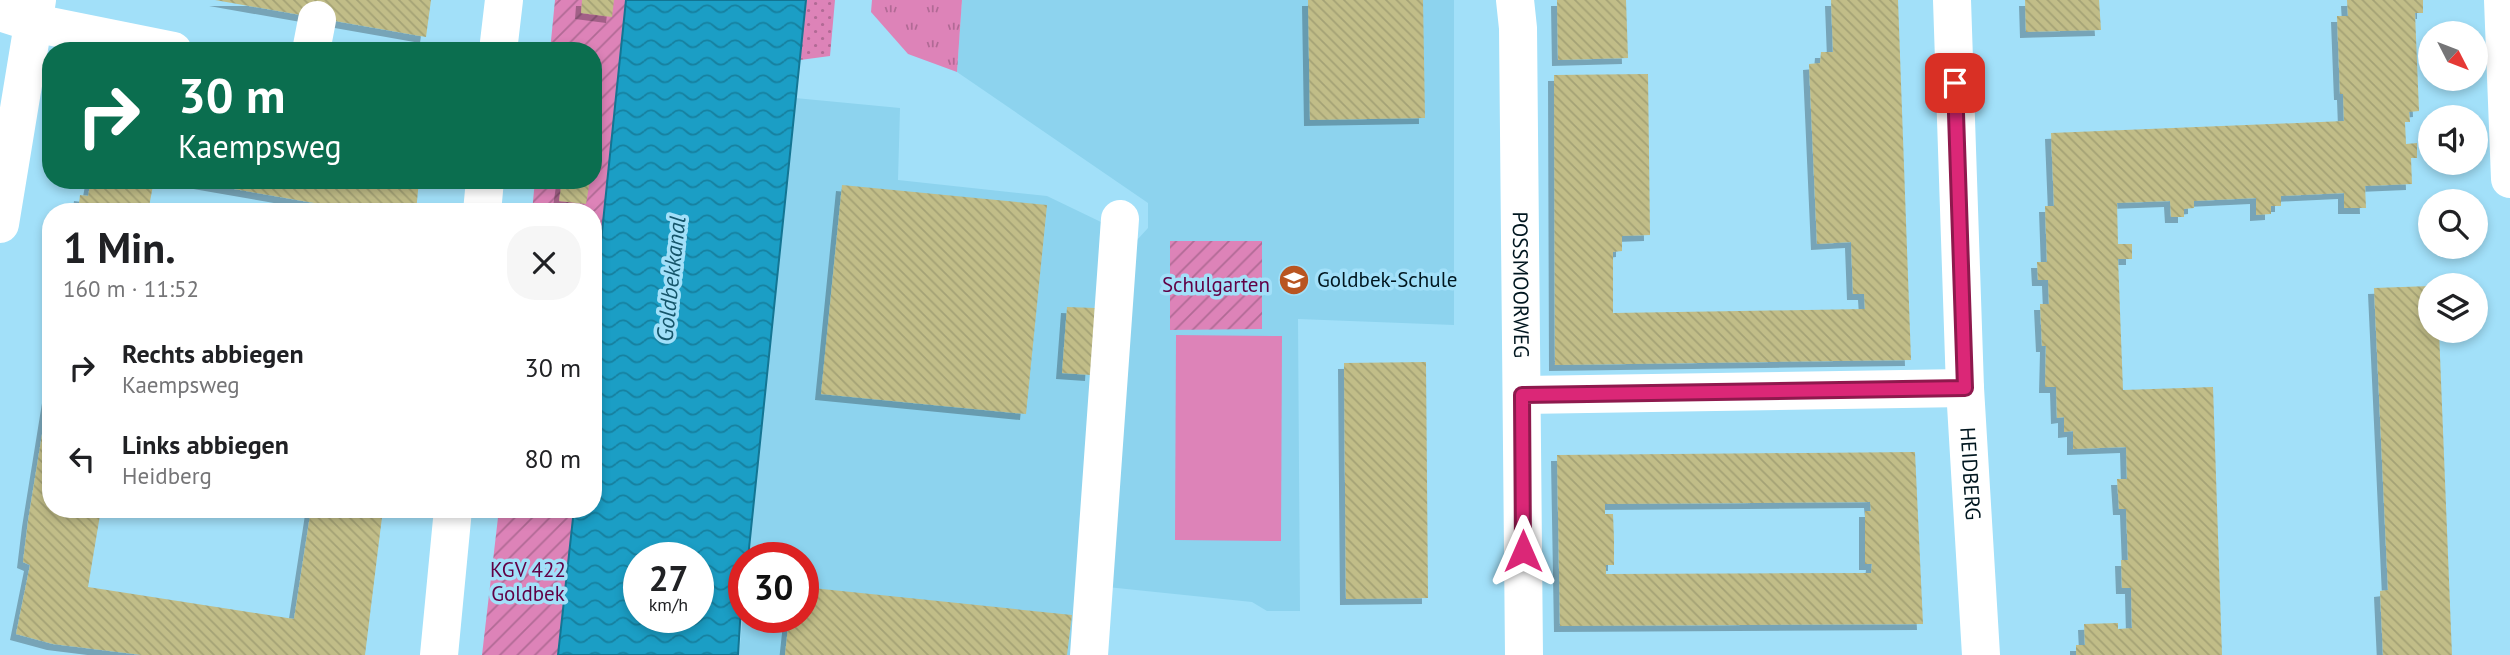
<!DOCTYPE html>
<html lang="de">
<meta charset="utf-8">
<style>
:root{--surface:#fff;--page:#f6f6f6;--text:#202124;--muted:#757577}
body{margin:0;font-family:"PT Sans",sans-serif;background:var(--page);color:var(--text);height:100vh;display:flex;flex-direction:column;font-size:26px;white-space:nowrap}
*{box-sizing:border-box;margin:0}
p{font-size:23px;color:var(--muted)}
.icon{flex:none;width:38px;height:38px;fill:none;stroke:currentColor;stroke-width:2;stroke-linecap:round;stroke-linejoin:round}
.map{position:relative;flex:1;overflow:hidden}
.details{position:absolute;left:42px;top:203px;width:560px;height:315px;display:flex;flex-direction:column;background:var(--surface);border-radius:28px;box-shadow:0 4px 10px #0003}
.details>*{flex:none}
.banner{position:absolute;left:42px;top:42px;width:560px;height:147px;border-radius:28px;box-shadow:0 4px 10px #0003;background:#0b6e4f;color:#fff;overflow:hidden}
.needle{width:46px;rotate:132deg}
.controls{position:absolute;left:2418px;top:21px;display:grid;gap:14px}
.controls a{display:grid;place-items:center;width:70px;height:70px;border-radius:50%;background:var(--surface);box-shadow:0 4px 10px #0003;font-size:35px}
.speed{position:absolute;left:623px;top:542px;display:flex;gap:14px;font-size:35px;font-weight:700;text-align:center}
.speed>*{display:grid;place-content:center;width:91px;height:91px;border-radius:50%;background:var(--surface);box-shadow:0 4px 10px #0003;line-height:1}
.speed small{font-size:18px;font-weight:400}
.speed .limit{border:10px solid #d22;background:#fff;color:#111}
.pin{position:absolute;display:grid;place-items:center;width:60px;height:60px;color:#fff;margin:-30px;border-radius:14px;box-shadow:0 4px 10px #0006}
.me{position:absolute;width:77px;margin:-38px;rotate:0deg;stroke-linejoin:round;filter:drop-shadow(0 0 5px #0008)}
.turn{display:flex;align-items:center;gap:24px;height:147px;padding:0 21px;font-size:32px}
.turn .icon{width:91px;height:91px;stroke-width:2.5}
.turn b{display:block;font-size:49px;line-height:60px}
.round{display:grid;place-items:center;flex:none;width:74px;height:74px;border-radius:28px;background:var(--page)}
.head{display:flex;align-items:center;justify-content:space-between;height:119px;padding:0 21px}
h1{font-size:42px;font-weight:600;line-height:52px}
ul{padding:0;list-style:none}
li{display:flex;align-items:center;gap:21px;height:91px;padding:0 21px}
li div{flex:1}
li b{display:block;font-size:26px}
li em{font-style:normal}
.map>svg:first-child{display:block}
.built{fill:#8dd3ee}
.grass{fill:url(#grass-dots)}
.park{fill:url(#park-tufts)}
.garden{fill:url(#garden-furrows)}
.pitch{fill:#dd83b8}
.water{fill:url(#water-waves);stroke:#137593;stroke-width:2;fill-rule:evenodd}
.building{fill:url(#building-back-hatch);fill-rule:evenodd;filter:url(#shadow)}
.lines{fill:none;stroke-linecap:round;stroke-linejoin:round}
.minor{stroke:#fff;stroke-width:38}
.route-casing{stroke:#8e194d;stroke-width:18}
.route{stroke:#db2777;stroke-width:12}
.labels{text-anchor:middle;stroke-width:7;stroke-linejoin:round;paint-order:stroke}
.poi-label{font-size:21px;fill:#00161f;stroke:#a2e0f9;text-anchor:start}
.park-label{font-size:21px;fill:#610045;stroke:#a2e0f9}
.street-label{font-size:21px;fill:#00161f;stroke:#a2e0f9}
.water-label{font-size:23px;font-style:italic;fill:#15556a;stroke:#a2e0f9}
</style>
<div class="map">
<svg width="2510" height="655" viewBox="0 0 2510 655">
<defs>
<pattern id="grass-dots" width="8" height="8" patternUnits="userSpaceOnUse" patternTransform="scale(1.75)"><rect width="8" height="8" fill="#dd83b8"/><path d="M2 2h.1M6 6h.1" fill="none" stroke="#b16a95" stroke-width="1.8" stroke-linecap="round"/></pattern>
<pattern id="park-tufts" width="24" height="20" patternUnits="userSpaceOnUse" patternTransform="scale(1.75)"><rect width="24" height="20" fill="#dd83b8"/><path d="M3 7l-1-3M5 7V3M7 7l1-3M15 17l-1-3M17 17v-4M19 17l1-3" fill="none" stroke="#b16a95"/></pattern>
<pattern id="garden-furrows" width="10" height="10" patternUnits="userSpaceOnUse" patternTransform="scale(1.75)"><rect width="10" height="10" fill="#dd83b8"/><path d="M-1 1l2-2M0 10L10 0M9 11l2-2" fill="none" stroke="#b16a95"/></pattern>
<pattern id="water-waves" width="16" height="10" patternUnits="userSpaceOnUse" patternTransform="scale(1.75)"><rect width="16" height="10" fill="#1b9ec5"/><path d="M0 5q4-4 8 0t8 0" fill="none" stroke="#16809f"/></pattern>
<pattern id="building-back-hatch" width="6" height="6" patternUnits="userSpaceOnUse" patternTransform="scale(1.75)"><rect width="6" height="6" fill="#c1bd88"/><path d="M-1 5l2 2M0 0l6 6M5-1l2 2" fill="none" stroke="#a4a275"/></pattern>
<filter id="shadow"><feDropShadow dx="-6" dy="6" stdDeviation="0" flood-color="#0004"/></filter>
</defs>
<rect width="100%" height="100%" fill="#a2e0f9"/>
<path class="built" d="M962,0H1454V325L1298,319L1300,611H1267L1252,602L1107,587L1137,240L1148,228V203L957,72Z
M795,98L900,108L898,180L1047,196L1101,222L1077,655H739L744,605V618H803V558H748Z"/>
<path class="grass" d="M806,0H835L830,56L800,60Z"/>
<path class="park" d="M872,0H962L957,72L908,54L871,12Z"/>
<path class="garden" d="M555,0H626L593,319V212H532L535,180H593V51H550Z
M1170,241H1262V329L1170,330Z
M499,509H574L558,655H482Z"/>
<path class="pitch" d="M1176,335L1282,336L1281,541L1175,540Z"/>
<path class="water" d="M626,0H806L748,558H744L738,655H558L574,509H593V319ZM698,558V618H639V558Z"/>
<path class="building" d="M215,0H431L426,37Z
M582,0H614L612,17L581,13Z
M1308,0H1423L1425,118L1310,120Z
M1557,0H1626L1628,58L1558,60Z
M1831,0H1898L1911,360L1555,365L1554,75L1648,74L1650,235L1622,236V251L1613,252V313L1865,309L1864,294H1853L1851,242L1817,244L1809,64L1820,63L1821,52H1833Z
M2025,0H2099L2101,30L2026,32Z
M2347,0H2423V13H2415L2419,111L2409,112L2410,122H2405L2406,144L2417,143V158H2411L2412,184L2365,186L2366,208H2344V193L2281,196V206H2271V214L2256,215V198L2194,201V208L2184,209V217H2171L2170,201L2117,203L2118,244H2132V259H2118L2123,390L2213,387L2222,655H2076V645H2085L2084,624L2118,623V629L2132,628L2131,588H2122L2121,560H2128L2126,509H2119L2117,479H2127L2126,447L2073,449V431L2064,432V417L2057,418L2056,387H2045L2046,346H2042L2040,304H2049L2048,280H2038L2037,262H2047L2045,206H2054L2051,133L2344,121L2343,94H2340L2337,16H2348Z
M91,180H154L148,212H78L80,195L88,196Z
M182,180H419L416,212H343V208Z
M562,180H590L586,204L559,201Z
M842,185L1047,205L1026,414L821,394Z
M2431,286V331H2439L2452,655H2383L2380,591L2388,590L2374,288Z
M1067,307L1095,308L1091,375L1062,373Z
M1426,362L1428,598L1346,599L1344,363Z
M49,391L51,509H101L88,587L294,619L311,509H383L365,655H142L53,644L16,634L30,565L23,562L28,521Z
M1915,452L1923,624L1560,626L1557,455ZM1870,502L1871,511H1865V564H1872L1871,573L1606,574V565H1614V539L1613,514H1605V504Z
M803,587L1072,615L1067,655H785L789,618H803Z"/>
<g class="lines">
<g class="minor">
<path id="s1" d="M1515,0L1518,28L1524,655"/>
<path id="s2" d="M1952,0L1965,388L1981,655"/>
<path d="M2503,0L2510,179"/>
<path d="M0,12L34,23L173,51"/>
<path d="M311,51L317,20"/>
<path d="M498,51L504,0"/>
<path d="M482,212L485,180"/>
<path d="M0,224L37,0"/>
<path d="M1522,395L1965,388"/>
<path d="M439,655L453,509"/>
<path d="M1089,655L1120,219"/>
</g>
</g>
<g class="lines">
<g class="route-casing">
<path id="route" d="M1523,551L1522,395L1965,388L1955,83"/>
</g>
<use href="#route" class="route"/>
</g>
<defs>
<g id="school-disc" transform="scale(1.575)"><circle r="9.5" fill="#b95521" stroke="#a2e0f9"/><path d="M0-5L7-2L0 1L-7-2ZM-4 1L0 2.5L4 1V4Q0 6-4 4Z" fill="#fff"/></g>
</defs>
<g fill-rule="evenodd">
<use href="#school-disc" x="1294" y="280"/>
</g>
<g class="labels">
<g class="poi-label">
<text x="1317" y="287">Goldbek-Schule</text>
</g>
<g class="park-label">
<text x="1216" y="292">Schulgarten</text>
<text x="528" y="577">KGV 422<tspan x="528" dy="24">Goldbek</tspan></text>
</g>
<g class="street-label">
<text dy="7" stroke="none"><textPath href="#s1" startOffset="285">POSSMOORWEG</textPath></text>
<text dy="7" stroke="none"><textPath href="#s2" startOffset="474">HEIDBERG</textPath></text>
</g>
<g class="water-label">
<text transform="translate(671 279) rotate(-84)" y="8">Goldbekkanal</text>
</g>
</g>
</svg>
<div class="controls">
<a><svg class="needle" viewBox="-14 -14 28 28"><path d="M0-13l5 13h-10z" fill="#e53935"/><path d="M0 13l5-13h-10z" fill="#757577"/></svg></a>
<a><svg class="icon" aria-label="sound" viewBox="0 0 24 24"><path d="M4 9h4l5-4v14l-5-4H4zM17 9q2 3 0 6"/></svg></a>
<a><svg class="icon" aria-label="search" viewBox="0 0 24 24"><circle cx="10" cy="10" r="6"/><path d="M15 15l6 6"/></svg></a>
<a><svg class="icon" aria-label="layers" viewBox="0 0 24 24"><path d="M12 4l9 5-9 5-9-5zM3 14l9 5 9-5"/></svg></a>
</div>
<div class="speed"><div>27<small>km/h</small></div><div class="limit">30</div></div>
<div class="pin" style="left:1955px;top:83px;background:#d93025"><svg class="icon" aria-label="arrive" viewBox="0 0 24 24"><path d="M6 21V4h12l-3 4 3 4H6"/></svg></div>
<svg class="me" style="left:1523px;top:551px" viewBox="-20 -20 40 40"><path d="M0-17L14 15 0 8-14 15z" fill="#db2777" stroke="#fff" stroke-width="4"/></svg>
<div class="banner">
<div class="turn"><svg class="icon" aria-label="right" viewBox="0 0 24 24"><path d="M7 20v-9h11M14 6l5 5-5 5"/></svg><div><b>30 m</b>Kaempsweg</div></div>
</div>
<section class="details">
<div class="head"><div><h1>1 Min.</h1><p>160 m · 11:52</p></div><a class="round"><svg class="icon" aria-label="close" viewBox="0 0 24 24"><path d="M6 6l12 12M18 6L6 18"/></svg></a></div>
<ul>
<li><svg class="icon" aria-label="right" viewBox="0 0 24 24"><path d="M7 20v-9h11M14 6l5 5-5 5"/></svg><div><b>Rechts abbiegen</b><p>Kaempsweg</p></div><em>30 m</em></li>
<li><svg class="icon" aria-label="left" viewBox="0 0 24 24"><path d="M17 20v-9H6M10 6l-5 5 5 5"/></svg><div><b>Links abbiegen</b><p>Heidberg</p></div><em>80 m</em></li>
</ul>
</section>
</div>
